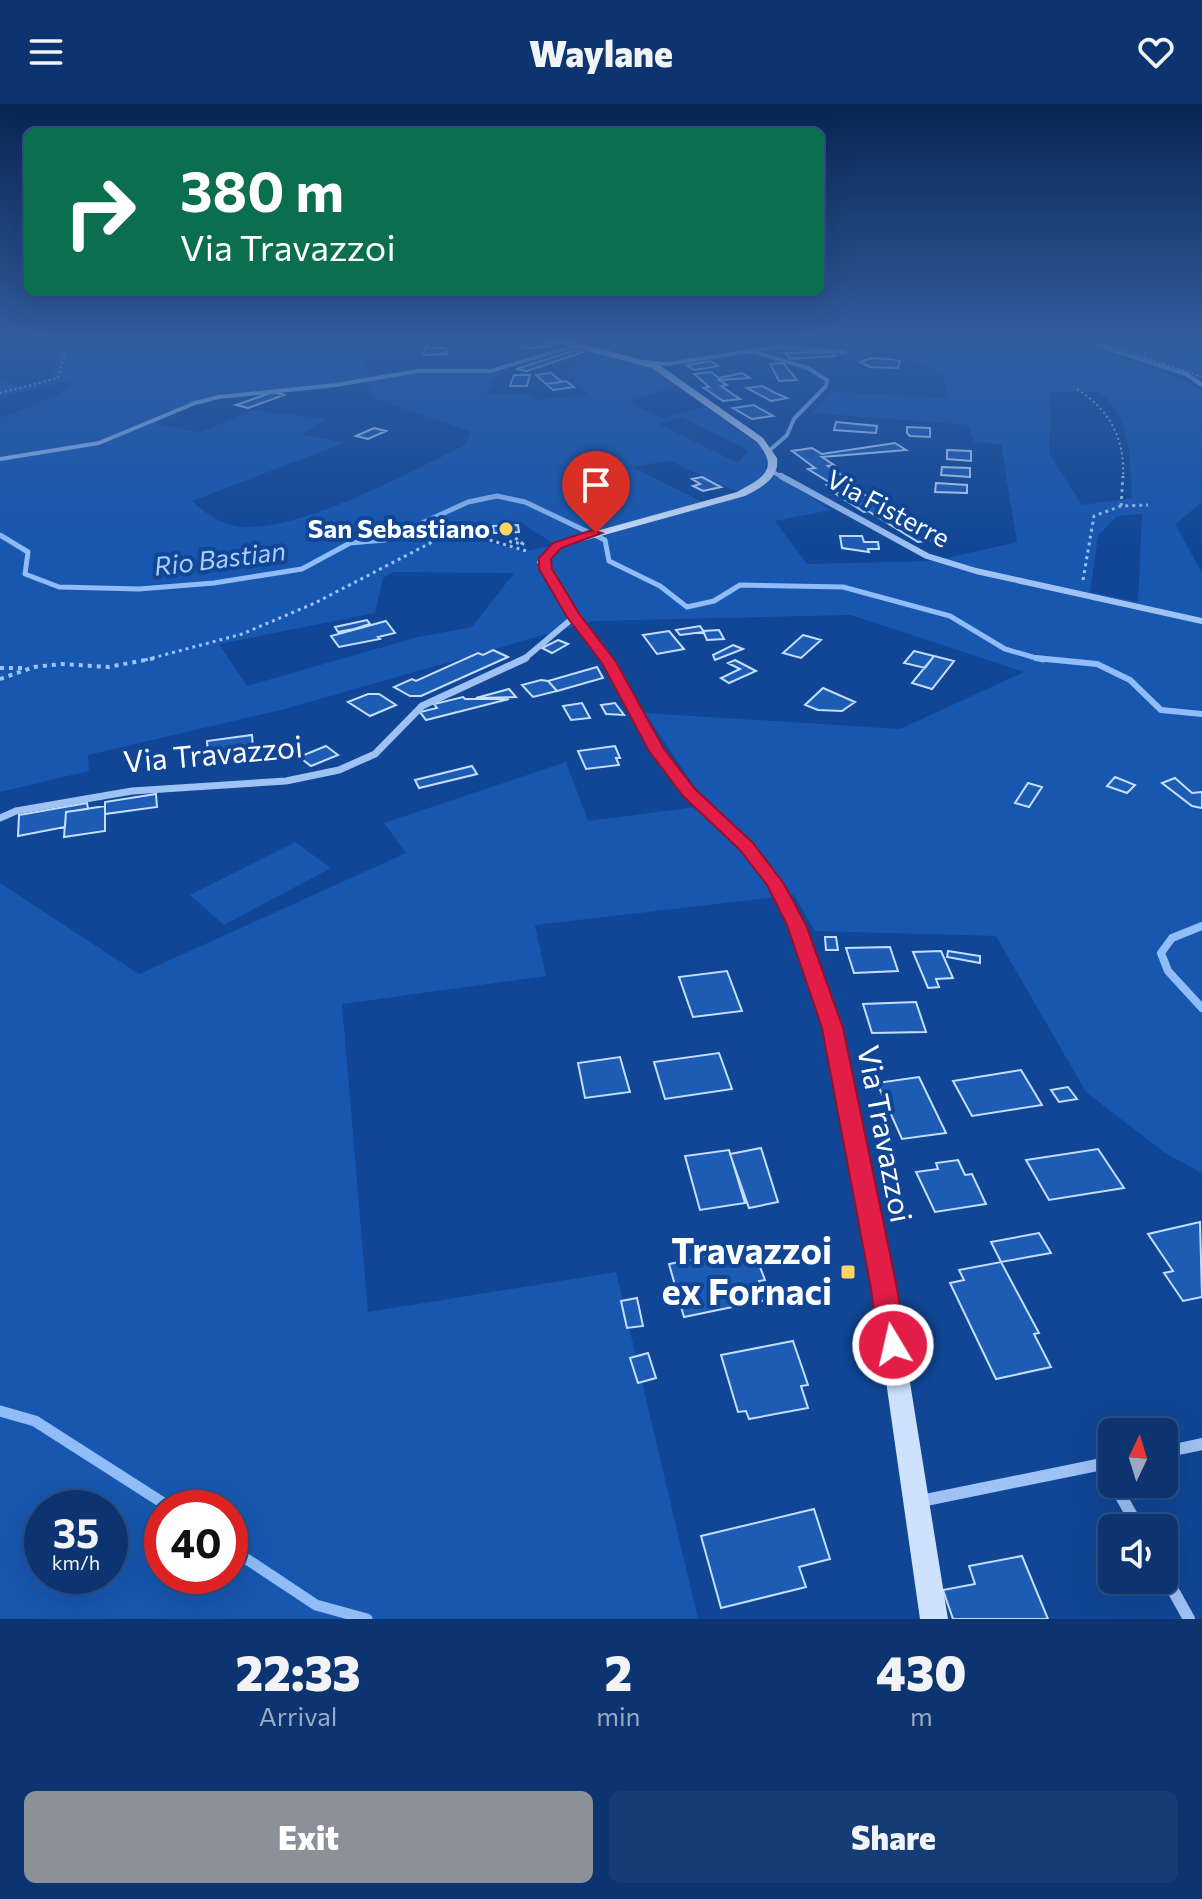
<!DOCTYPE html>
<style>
:root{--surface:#0c3470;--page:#153c75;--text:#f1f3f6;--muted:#9aaac3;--line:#2c4f83;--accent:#8c9099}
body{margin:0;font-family:Commissioner,sans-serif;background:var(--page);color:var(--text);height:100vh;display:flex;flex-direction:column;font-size:30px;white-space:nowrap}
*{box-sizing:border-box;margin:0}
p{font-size:26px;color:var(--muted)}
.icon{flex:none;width:44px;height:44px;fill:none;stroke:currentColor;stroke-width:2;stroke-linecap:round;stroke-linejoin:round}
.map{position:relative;height:1515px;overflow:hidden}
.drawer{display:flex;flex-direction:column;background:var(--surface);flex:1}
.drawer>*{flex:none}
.top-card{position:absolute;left:24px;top:24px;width:800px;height:168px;border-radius:12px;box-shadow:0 8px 32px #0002,0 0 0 2px var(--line);background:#0b6e4f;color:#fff;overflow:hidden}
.needle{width:52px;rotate:4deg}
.controls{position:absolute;left:1098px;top:1314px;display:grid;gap:16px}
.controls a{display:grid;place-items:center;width:80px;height:80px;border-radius:12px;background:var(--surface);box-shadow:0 8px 32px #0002,0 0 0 2px var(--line);font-size:40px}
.speed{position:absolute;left:24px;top:1386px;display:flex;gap:16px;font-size:40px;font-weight:700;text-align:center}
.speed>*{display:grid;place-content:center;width:104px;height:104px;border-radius:50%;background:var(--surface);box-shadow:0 8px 32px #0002,0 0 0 2px var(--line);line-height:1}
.speed small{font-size:20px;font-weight:400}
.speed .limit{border:12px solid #d22;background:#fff;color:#111}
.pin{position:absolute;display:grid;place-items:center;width:68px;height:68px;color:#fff;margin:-82px -34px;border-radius:50% 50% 50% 0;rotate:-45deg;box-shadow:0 0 8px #0007}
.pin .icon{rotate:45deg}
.me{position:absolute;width:88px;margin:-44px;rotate:351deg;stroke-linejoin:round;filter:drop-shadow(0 0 6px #0008)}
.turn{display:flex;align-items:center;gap:28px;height:168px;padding:0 24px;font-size:36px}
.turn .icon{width:104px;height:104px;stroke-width:2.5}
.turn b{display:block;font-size:56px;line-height:68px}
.eta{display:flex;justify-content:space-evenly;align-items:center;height:136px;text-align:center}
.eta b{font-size:48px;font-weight:800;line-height:56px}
.cta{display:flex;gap:16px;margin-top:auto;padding:16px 24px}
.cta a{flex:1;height:92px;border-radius:12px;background:var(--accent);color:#fff;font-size:32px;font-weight:800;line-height:92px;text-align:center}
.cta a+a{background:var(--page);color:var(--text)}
header{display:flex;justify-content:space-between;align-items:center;height:104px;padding:0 24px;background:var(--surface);font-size:36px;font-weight:800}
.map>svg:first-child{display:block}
.green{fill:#1757b0;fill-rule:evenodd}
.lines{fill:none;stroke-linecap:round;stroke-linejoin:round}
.stream-far4{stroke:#90bdf7;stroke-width:4}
.stream-far3{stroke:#90bdf7;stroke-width:5}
.stream-far2{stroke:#90bdf7;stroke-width:6}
.stream-far1{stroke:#90bdf7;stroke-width:8}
.stream{stroke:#90bdf7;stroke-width:11}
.building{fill:#1d5cb5;stroke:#c6defe;stroke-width:2}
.path-far2{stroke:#9ec2f4;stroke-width:2;stroke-dasharray:2 3;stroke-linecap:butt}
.path-far1{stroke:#9ec2f4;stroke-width:3;stroke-dasharray:3 4;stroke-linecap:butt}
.path{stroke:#9ec2f4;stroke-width:4;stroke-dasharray:4 5;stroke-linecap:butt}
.lane{stroke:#9ec2f4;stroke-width:3}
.street-far3{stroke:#9ec2f4;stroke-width:4}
.street-far2{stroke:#9ec2f4;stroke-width:6}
.street-far1{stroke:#9ec2f4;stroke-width:7}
.street{stroke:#9ec2f4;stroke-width:12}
.secondary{fill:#cee1fd;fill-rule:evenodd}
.route{fill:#e11d48;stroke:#92132f;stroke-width:2}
.poi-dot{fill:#ffd661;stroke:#104695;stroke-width:3}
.labels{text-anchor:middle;stroke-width:8;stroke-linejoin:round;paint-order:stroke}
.far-street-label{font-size:26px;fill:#fff;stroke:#104695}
.far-poi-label{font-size:26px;font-weight:bold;fill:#fff;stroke:#104695;text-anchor:end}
.far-water-label{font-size:26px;font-style:italic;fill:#aacdfb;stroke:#104695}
.street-label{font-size:30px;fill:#fff;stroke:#104695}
.near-poi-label{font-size:36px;font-weight:bold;fill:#fff;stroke:#104695;text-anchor:end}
</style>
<header><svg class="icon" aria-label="menu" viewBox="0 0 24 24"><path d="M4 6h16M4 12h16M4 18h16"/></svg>Waylane<svg class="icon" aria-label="heart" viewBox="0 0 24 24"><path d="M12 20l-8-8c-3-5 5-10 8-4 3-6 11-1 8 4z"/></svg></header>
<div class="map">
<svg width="1202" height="1515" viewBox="0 0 1202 1515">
<rect width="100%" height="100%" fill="#104695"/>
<path class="green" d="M56,235H337L330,236L361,250L370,272L419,266L498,268L485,291L529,289L534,296L589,291L564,266L615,252L646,261L677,281L629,298L661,314L706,303L765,345L768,352L765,364L831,406L775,417L807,460L934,457L1017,438L1001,340L974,338L968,321L812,309L831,288L948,294L943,271C902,242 826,246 776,241L765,235H878L867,237L889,241L926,235H1065L1168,269L1202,287L1201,399L1175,420L1202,469V1069L1165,1049L1086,988L996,832L815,827L794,791L535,821L546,872L342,900L368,1208L616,1168L698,1515H0V779L139,870L406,749L384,719L566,658L588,717L711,701L700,691L645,609L900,625L1024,568L851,511L593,517L285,605L88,651L89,667L0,688V314L60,290L74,280L64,278L0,293V274L20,282L49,275L56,260ZM365,277L374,294L471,328L465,341C408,369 303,427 240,423C223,422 204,408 192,397L344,339L302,330L326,315L252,306L199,329L157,319L195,301L219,295ZM1051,287L1097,288C1131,305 1131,362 1132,394L1082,401L1049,349ZM682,313L747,346L748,347L738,359L659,320ZM670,357L738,388V389L703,398L632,363ZM1142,410L1138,498L1090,488L1098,432L1117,412ZM511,417L520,418L556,441L525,447L472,434L476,424ZM394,468L514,469L472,523L414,534L247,582L219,540L375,509L383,474ZM42,1404H110V1472H42ZM162,1404H230V1472H162Z
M1087,235H1202V277L1173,263Z
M295,738L331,764L224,821L190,791Z"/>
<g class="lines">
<path class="stream-far4" d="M1078,235L1186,270L1202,281"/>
<path class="stream-far3" d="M0,431L28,448L25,470L59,483L139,485L214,479L302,465L350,439L385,436L468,398L497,392L525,398L605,436L609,457L660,482L687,503L714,497L740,481L843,483L950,512L1005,545L1043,556"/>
<path class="stream-far2" d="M1036,554L1097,560L1130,576L1161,606L1202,610"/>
<path class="stream-far1" d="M1202,822L1172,834L1161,849L1168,867L1202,904"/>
<path class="stream" d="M0,1307L35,1317L171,1404
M230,1444L316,1501L367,1515"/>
</g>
<path class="building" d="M522,235H540L539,238L561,240L533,244L519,243L525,239L518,238Z
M446,244L447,250L424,251L425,244Z
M576,246L583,248L527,267L516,265Z
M830,248L835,252L790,255L785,249Z
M872,254L888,255L900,257L898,264L870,263L860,258Z
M710,257L719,262L694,266L687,261Z
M783,259L797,276L779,277L770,260Z
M711,268L719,274L742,269L750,274L719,276L727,281L721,282L740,295L723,297L704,284L709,283L694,270Z
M551,269L562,278L546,280L536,271Z
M514,271H530L527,282H510Z
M566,277L574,283L553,286L546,280Z
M762,282L773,288L787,294L771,297L747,284Z
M273,288L284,291L248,304L236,301Z
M754,301L773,312L752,315L733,304Z
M836,318L877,322L876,329L834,326Z
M907,323L930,324V333L910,332L907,329Z
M374,324L386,327L368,335L356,332Z
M895,339L906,346L822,353L834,361L828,362L852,378L845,379L939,435L918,438L868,407L864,408L836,390L838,389L827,381L832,380L808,365L815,364L792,347L812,344L822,350Z
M947,346L971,347V357L947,355Z
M942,363L970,364V373L941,371Z
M702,373L721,383L703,387L693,382L700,380L692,375Z
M936,379L967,381V389L935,388Z
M518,421L519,428L494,429L493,422Z
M840,432H862L864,438H878L879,445H868L869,448L842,444Z
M367,516L370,520L354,525L338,528L335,523Z
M386,517L395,529L378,533L380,535L339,543L331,532Z
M700,522L704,528L680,531L676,526Z
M719,526L724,535L707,536L703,527Z
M669,527L684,545L657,550L643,531Z
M803,531L821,536L801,554L783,549Z
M558,536L568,540L552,549L542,544Z
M733,541L743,545L715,556L713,551Z
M493,546L508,553L421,592H410L394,583L412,575L416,577L478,549L483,551Z
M914,547L934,552L925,564L904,559Z
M934,552L954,557L932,585L912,579Z
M735,556L756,567L729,579L721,574L740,565L728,559Z
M597,563L603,574L557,587L548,577Z
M541,576L548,577L557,587L533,593L522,581Z
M823,584L855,598L842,607L818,606L805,601Z
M509,585L516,593L476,594Z
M368,590H379L396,601L370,612L348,598Z
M463,593L465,595H509L426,616L420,608L437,604L434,600Z
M582,599L590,614L571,616L563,602Z
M615,599L624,611L606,610L601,601Z
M252,631L253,645L208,652L207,637Z
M326,642L338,651L311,662L299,653Z
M615,642L620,654H616L619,661L586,665L578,647Z
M472,662L477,670L419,684L415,676Z
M1115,673L1135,681L1127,689L1107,682Z
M1175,674L1192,689L1202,688V704L1192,702L1162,679Z
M1028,679L1042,683L1029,703L1015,699Z
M156,690L157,703L105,710V698Z
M87,699L88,705L66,708L65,723L18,732L19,711Z
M105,702V727L64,733L66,708Z
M825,833H836L838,846H826Z
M890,843L898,867L854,869L846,844Z
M941,847L953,874L936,875L939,883L928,884L913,848Z
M948,847L980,852V859L947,853Z
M727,867L742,907L693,913L679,873Z
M916,898L926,928L872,929L863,900Z
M719,949L732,985L665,995L654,958Z
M620,953L630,988L585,994L578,959Z
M1021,966L1042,1001L972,1012L953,977Z
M919,973L946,1029L902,1035L877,979Z
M1068,983L1077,995L1059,998L1051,986Z
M761,1044L778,1098L749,1104L730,1050Z
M1098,1045L1124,1084L1049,1096L1026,1056Z
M729,1046L745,1099L700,1106L685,1052Z
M958,1056L965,1071L972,1070L986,1100L935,1108L916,1068L938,1065L936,1059Z
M1200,1118L1202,1193L1183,1197L1164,1169L1173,1167L1148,1130Z
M1039,1129L1051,1149L1001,1158L991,1138Z
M736,1147L738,1153L755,1150L765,1176L759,1177L766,1196L684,1213L669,1160Z
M1001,1158L1039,1229L1034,1230L1051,1263L996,1275L950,1179L964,1176L959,1166Z
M637,1194L643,1222L627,1224L621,1197Z
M793,1237L808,1281L801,1282L808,1304L749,1315L746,1307L738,1308L721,1251Z
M648,1249L656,1274L638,1279L630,1254Z
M814,1405L830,1455L799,1463L806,1483L721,1504L701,1432Z
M1022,1452L1048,1515H953L943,1486L975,1480L969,1462Z"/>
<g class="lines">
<path class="path-far2" d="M1104,235L1101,238L1202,273
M1077,285C1110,306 1125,335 1123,374
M0,289L58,274L66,245L62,235"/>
<path class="path-far1" d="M1121,402L1123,372
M503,429H509L523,440L511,438Z
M1083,476L1094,412L1121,402L1148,401
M145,556L242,530L315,499L438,435L473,431L530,448"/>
<path class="path" d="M0,564H27
M0,575L34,563L62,560L108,563L156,554"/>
<path class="lane" d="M583,235H641"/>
<path class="street-far3" d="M404,235L427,241
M754,248L808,264L827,276L826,282L794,315L787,331L770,346
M645,258L667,260L777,243L844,248
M0,355L99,339L195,299L219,293L336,281L418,267H490L579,241
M773,368L784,374"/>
<path class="street-far2" d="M781,372L927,452L976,467L1202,517
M523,556L574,513"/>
<path class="street-far1" d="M0,714L16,707L132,687L286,677L339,666L375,650L422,602L526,554"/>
<path class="street" d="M1164,1348L1202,1340
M1103,1360L1112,1376
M1114,1380L1139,1424
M921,1397L1112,1358
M1164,1470L1189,1515"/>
<path class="secondary" d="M542,235L580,239L658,260L763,334L777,354C780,375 760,384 745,392L561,443L549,458L579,512L614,558L663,646L694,686L752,740L781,776L806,821L842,924L894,1179L948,1515H920L872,1179L824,924L788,821L768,782L740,746L684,692L652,650L602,559L568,513L537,458L553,439L737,388C763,374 780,365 757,338L652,264Z"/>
</g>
<linearGradient id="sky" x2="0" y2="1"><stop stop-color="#092652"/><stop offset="0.53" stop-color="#315da0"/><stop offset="1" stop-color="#315da0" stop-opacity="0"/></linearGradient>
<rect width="1202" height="447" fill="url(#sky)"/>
<path class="route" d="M592,426L602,429L561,444L551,455L552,465L580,511L616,558L664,645L695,685L753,739L784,780L806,821L843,924L896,1179L906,1241L902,1250L893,1254L883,1250L879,1241L870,1179L822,924L787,821L767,781L740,746L683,692L649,647L602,559L567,513L539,465V454L553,439Z"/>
<g class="poi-dot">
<circle cx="506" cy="425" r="8"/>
<rect x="840" y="1160" width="16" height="16" rx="4"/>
</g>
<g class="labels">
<g class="far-street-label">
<text transform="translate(888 405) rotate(28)" y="9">Via Fisterre</text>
</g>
<g class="far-poi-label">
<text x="490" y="434">San Sebastiano</text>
</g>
<g class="far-water-label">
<text transform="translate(220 455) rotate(-7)" y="9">Rio Bastian</text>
</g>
<g class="street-label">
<text transform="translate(213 651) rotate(-5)" y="10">Via Travazzoi</text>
<text transform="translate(884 1030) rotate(79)" y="10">Via Travazzoi</text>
</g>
<g class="near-poi-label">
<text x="832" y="1160">Travazzoi<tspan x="832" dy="41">ex Fornaci</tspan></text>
</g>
</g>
</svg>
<div class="controls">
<a><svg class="needle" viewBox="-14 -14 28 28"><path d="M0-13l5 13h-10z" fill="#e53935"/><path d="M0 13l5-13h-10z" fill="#9aaac3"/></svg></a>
<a><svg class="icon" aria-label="sound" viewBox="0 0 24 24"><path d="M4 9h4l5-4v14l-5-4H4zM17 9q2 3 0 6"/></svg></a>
</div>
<div class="speed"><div>35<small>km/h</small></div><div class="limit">40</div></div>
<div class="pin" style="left:596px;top:429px;background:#d93025"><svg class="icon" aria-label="arrive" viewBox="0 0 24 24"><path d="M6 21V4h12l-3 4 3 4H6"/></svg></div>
<svg class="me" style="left:893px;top:1241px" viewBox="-20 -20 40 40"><circle r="17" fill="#e11d48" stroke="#fff" stroke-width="3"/><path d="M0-11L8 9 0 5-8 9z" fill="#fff"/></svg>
<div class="top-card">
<div class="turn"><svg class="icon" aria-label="right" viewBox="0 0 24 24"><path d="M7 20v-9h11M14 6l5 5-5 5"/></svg><div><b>380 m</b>Via Travazzoi</div></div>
</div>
</div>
<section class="drawer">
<div class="eta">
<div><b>22:33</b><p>Arrival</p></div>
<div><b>2</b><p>min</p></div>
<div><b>430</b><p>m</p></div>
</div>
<div class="cta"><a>Exit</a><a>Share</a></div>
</section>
